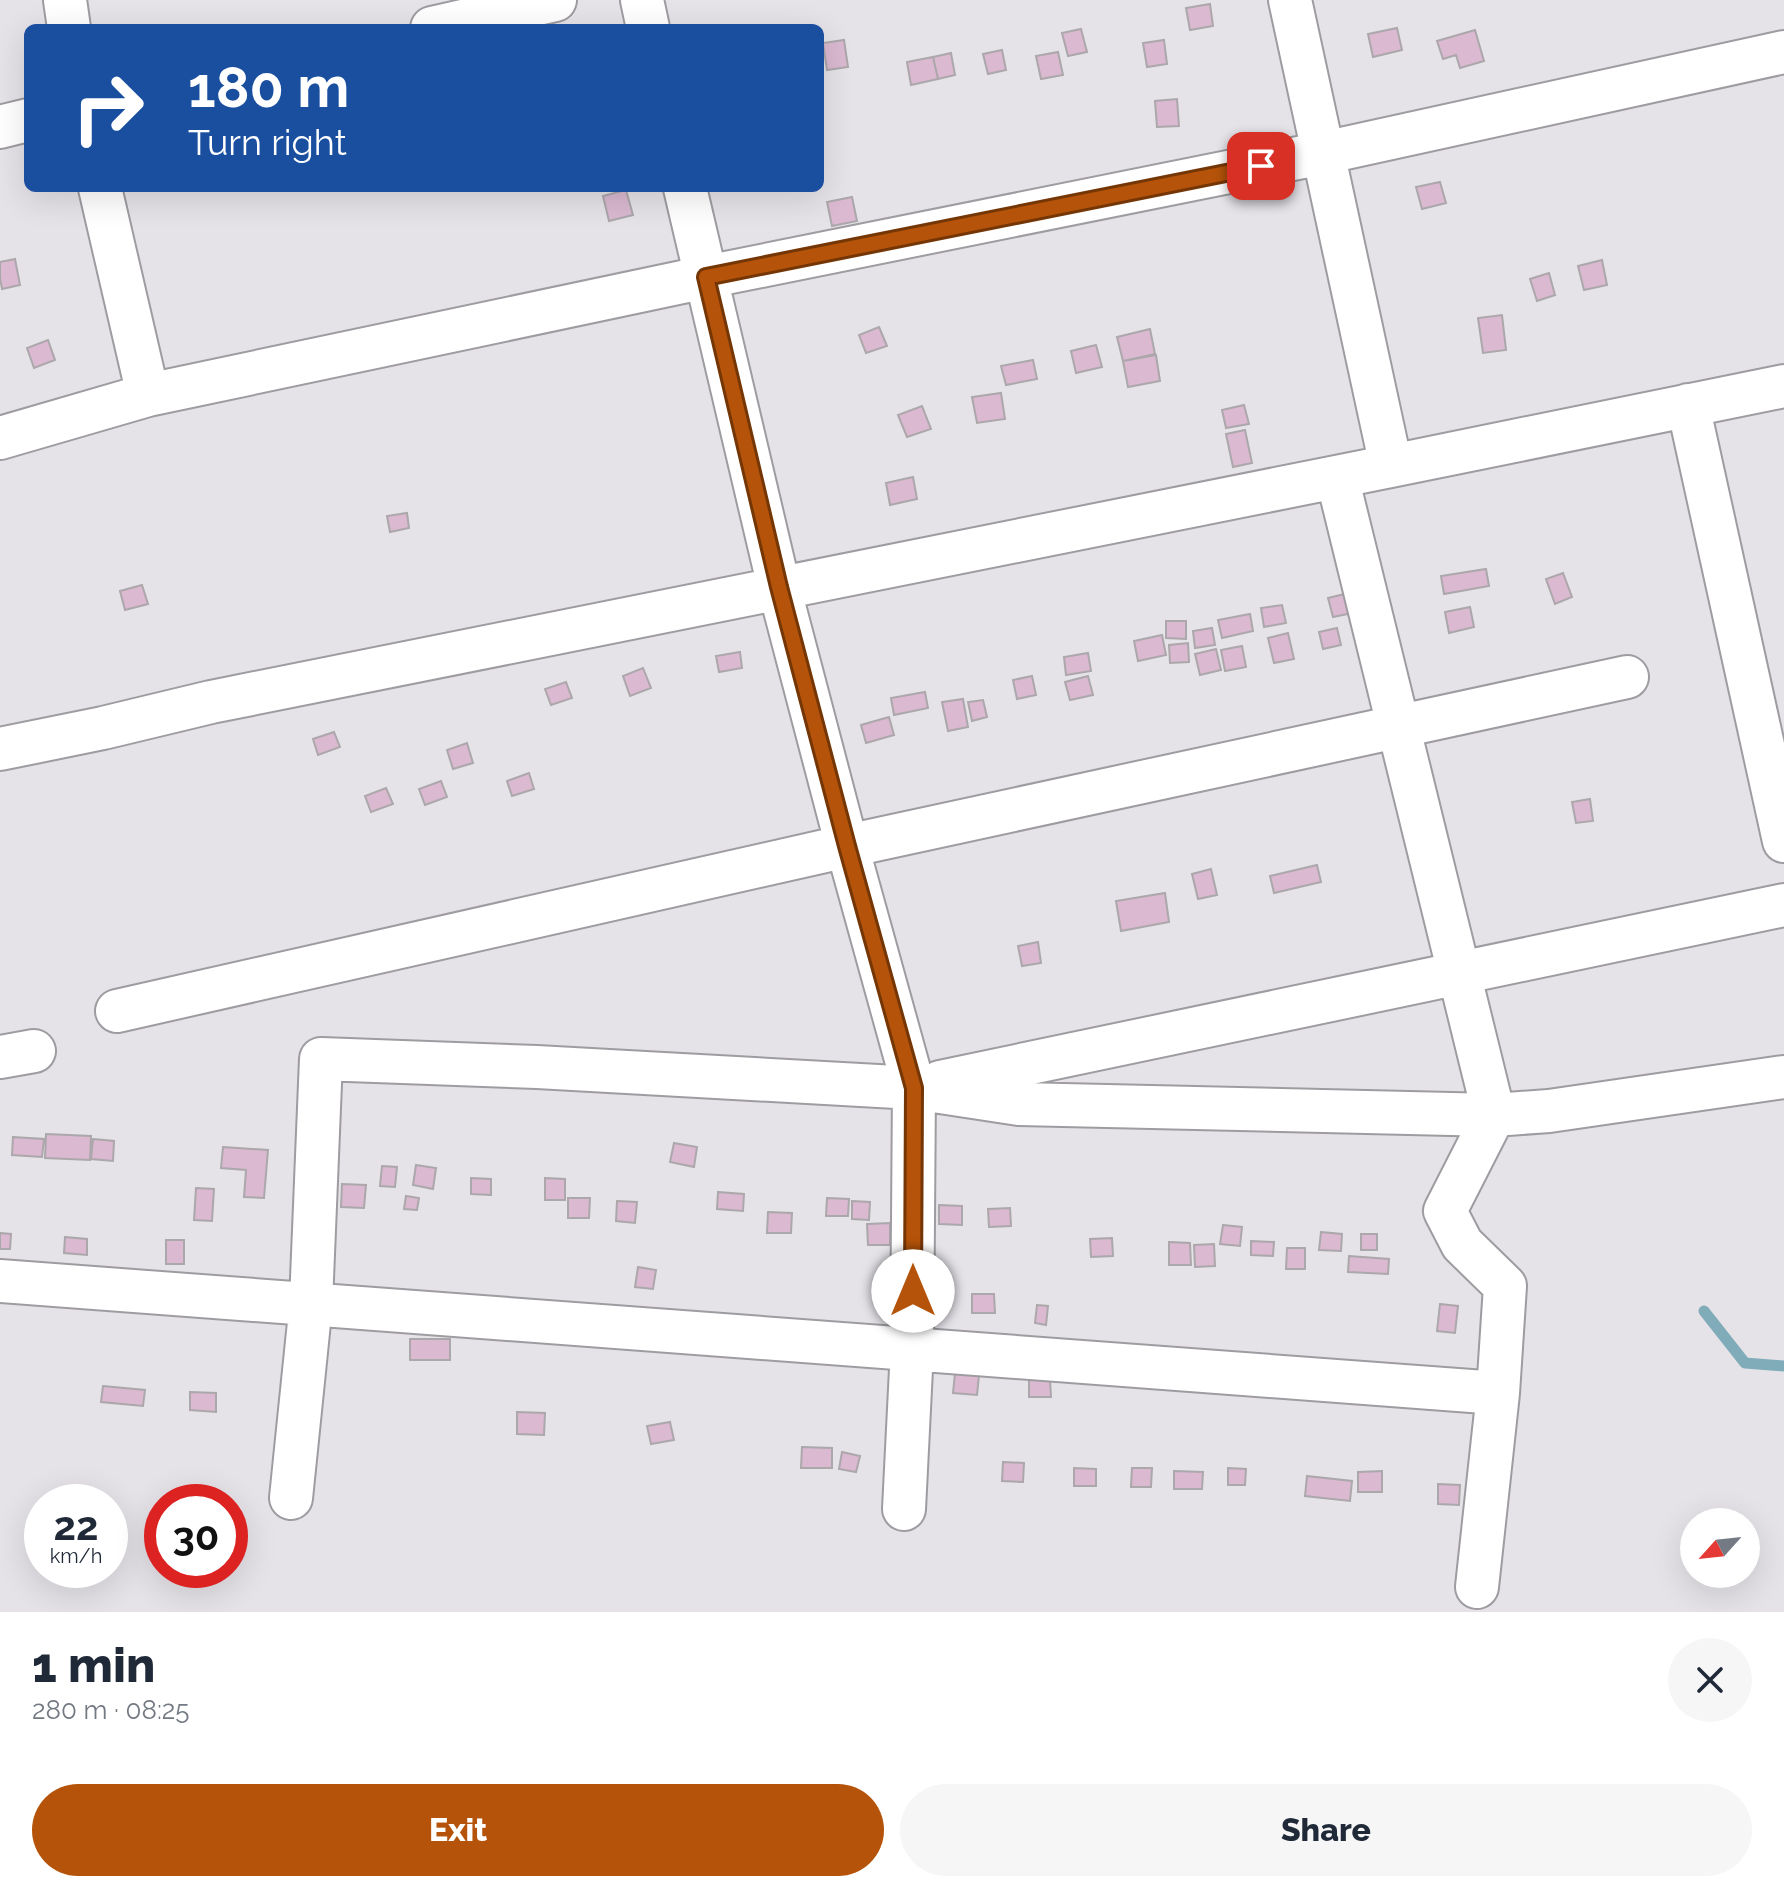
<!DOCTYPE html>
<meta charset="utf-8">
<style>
:root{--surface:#fff;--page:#f6f6f7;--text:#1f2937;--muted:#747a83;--accent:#b45309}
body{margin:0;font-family:Raleway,sans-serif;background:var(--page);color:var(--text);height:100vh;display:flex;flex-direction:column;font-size:30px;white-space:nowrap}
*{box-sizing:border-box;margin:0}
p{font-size:26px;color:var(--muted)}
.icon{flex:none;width:44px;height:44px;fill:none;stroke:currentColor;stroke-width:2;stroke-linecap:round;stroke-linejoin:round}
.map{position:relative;height:1612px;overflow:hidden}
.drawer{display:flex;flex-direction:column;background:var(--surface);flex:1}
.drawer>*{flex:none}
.hud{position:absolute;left:24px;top:24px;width:800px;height:168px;border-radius:12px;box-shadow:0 8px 32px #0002;background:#1a4fa0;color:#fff;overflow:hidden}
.needle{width:52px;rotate:243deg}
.buttons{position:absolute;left:1680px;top:1508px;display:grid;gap:16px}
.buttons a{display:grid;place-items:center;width:80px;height:80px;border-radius:50%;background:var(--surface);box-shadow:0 8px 32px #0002;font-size:40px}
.speed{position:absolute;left:24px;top:1484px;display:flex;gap:16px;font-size:40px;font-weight:700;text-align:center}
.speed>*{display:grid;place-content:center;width:104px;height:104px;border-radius:50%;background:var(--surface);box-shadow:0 8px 32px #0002;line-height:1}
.speed small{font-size:20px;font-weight:400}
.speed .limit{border:12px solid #d22;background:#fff;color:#111}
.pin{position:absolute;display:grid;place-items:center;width:68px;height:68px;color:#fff;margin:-34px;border-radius:16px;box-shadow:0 4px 12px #0006}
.me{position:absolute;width:88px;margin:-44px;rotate:0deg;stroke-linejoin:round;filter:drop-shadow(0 0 6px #0008)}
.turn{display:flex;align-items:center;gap:28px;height:168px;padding:0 32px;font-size:36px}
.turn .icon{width:104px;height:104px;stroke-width:2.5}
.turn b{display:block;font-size:56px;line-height:68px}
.round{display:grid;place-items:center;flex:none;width:84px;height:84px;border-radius:42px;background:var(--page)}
.headline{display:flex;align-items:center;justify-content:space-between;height:136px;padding:0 32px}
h1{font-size:48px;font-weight:800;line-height:60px}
.primary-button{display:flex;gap:16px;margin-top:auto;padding:16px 32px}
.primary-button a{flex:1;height:92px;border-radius:48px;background:var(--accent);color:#fff;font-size:32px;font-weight:800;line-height:92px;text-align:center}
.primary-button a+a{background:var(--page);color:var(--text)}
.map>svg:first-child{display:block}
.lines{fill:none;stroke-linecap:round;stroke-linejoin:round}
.stream{stroke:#80acb9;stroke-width:11}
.building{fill:#dab9d1;stroke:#aca7aa;stroke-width:2}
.minor-casing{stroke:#9e9ca0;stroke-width:46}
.minor{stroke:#fff;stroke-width:42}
.route-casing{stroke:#753606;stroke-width:20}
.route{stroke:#b45309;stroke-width:14}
</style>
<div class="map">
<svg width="1784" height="1612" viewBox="0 0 1784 1612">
<rect width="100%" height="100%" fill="#e5e3e8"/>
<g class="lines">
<path class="stream" d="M1704,1311L1745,1363L1784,1366"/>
</g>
<path class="building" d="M1210,4L1213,26L1190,30L1186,8Z
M1397,28L1402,50L1373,57L1368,34Z
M1081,29L1087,52L1068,56L1062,33Z
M1475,30L1484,61L1460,68L1456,55L1443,59L1437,41Z
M844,40L848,67L827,70L823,43Z
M1164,40L1167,64L1147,67L1143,43Z
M1002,50L1006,70L988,74L983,54Z
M1058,52L1063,75L1041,79L1036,56Z
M951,53L955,75L938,79L933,57Z
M933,57L938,79L911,85L907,62Z
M1177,99L1179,126L1157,127L1155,101Z
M1440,182L1446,203L1422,209L1416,187Z
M626,190L633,215L609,221L603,196Z
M852,197L857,221L832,226L827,202Z
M15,259L20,285L2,289L0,278V262Z
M1602,260L1607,285L1584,290L1578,266Z
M1549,273L1555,295L1537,301L1530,279Z
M1502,315L1506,350L1483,353L1478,318Z
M879,327L887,346L866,353L859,335Z
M1150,329L1155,354L1123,361L1117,337Z
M48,340L55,360L34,368L27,348Z
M1096,345L1102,367L1076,373L1071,351Z
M1156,355L1160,381L1128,387L1123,361Z
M1033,360L1037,379L1006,385L1001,366Z
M1001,393L1005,419L977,423L972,397Z
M1244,405L1249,424L1226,428L1222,410Z
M922,406L931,429L907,437L898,415Z
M1245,430L1252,463L1233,467L1226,434Z
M913,477L917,499L890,505L886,483Z
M407,513L409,528L390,532L387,516Z
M1486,569L1489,586L1444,594L1441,576Z
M1563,573L1572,597L1555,604L1546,579Z
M142,585L148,604L125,610L120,591Z
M1357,591L1362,611L1333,617L1328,598Z
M1282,605L1286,623L1264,627L1261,608Z
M1470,607L1474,627L1449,633L1445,612Z
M1250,614L1253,631L1222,638L1218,620Z
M1166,621H1186V639L1166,638Z
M1212,628L1215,645L1195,648L1193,631Z
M1337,628L1341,645L1323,649L1319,632Z
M1288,633L1294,659L1274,663L1268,638Z
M1162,635L1166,655L1138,661L1134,641Z
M1188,643L1189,662L1170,663L1169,645Z
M1242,646L1246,667L1225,671L1221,650Z
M1216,649L1221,670L1200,675L1195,654Z
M740,652L742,668L719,672L716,656Z
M1088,653L1091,671L1066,675L1064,657Z
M643,668L651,688L630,696L623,676Z
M1032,676L1036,695L1017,699L1013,680Z
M1088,676L1093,695L1070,700L1065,682Z
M566,682L572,698L551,705L545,689Z
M925,692L928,708L894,715L891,698Z
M963,699L968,727L948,731L942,702Z
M983,700L987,717L972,721L968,702Z
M889,717L894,735L866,743L861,725Z
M334,732L340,747L318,755L313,739Z
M467,743L473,763L453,769L447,750Z
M529,773L534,789L512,796L507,781Z
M441,781L447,797L425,805L419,789Z
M386,788L393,804L371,812L365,796Z
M1590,799L1593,821L1576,823L1572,802Z
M1317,865L1321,882L1274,893L1270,876Z
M1211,869L1217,895L1198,899L1192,874Z
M1165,893L1169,922L1121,931L1116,901Z
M1038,942L1041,963L1022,966L1018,946Z
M46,1134L91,1136L90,1160L45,1158Z
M13,1137L44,1139L42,1157L12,1155Z
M93,1139L114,1141L113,1161L91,1159Z
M674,1143L697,1147L694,1167L670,1162Z
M223,1147L268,1150L264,1198L244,1197L246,1170L221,1168Z
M416,1165L436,1168L433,1189L413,1185Z
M382,1166L397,1167L395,1187L380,1186Z
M471,1178L491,1179V1195L471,1194Z
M545,1178L565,1179V1200H545Z
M342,1184L366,1185L364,1208L341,1207Z
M196,1188L214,1189L212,1221L194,1220Z
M718,1192L744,1194L743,1211L717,1209Z
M406,1196L419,1198L417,1210L404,1209Z
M568,1198H590L589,1218H568Z
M827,1198L849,1199L848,1216H826Z
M617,1201L637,1202L635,1223L616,1221Z
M852,1201L870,1202L869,1220L852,1219Z
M939,1205L962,1206V1225L939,1224Z
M1010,1208L1011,1226L989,1227L988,1209Z
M768,1212L792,1213L791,1233H767Z
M890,1223V1245H868L867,1224Z
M1223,1225L1242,1227L1240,1246L1220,1244Z
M1321,1232L1342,1234L1341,1251L1319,1250Z
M0,1233L11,1234L10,1249H0Z
M1361,1234H1377V1250H1361Z
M65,1237L87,1239V1255L64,1253Z
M1112,1238L1113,1256L1091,1257L1090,1239Z
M166,1240H184V1264H166Z
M1251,1241L1274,1242L1273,1256L1251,1255Z
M1169,1242L1190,1243L1191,1265H1169Z
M1214,1244L1215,1266L1195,1267L1194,1245Z
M1287,1248H1305V1269H1286Z
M1349,1256L1389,1259L1388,1274L1348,1272Z
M638,1267L656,1270L653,1289L635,1287Z
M972,1294H994L995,1313H972Z
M1440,1304L1458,1306L1455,1333L1437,1331Z
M1037,1305L1048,1306L1046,1325L1035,1323Z
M410,1339H450V1360H410Z
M955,1373L979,1375L977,1395L953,1393Z
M1029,1380H1050L1051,1397H1029Z
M103,1386L145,1390L143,1406L101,1402Z
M190,1392L216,1393V1412L190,1410Z
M517,1412L545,1413L544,1435L517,1434Z
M670,1422L674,1440L651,1444L647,1426Z
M802,1447L832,1448V1468H801Z
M842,1452L860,1456L856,1472L839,1469Z
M1003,1462L1024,1463L1023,1482L1002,1481Z
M1074,1468L1096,1469V1486H1074Z
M1132,1468H1152L1151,1487H1131Z
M1228,1468L1246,1469L1245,1485H1228Z
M1174,1471L1203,1472L1202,1489H1174Z
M1382,1471V1492H1358V1472Z
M1307,1476L1352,1481L1350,1501L1305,1496Z
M1438,1484L1460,1485L1459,1505L1438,1504Z"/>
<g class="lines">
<g class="minor-casing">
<path id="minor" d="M65,0L69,28
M642,0L648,28
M1290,0L1391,466
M432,28L555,0
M0,127L28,120
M100,188L148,395
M685,188L779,587L847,846L914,1088L912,1349L904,1509
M1688,405L1784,841
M0,438L148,395L706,277L1323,153L1784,52
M1337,477L1494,1115L1445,1211L1462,1244L1505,1286L1498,1393L1477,1587
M0,749L103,728L211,702L1391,466L1784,386
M117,1011L847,846L1627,677
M0,1057L34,1051
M940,1082L1784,905
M0,1281L1498,1393
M291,1498L311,1303L321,1059L537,1067L914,1088L1019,1104L1494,1115L1549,1111L1784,1077"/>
</g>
<use href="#minor" class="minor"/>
</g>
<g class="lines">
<g class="route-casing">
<path id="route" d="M913,1291L914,1088L847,846L779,587L706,277L1261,166"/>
</g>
<use href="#route" class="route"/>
</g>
</svg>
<div class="buttons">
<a><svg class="needle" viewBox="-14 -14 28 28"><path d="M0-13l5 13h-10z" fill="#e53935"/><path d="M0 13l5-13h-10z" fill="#747a83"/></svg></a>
</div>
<div class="speed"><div>22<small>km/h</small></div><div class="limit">30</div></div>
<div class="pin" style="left:1261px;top:166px;background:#d93025"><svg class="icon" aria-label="arrive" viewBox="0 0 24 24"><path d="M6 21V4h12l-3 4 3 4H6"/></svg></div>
<svg class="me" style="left:913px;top:1291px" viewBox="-20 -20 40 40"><circle r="19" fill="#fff"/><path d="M0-13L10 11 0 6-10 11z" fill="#b45309"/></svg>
<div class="hud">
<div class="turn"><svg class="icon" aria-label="right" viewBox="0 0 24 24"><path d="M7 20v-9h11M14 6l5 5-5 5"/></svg><div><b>180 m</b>Turn right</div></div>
</div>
</div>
<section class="drawer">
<div class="headline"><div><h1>1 min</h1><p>280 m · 08:25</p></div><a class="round"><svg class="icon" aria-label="close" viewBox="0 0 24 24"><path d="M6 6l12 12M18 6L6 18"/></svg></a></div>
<div class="primary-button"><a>Exit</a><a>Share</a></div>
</section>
